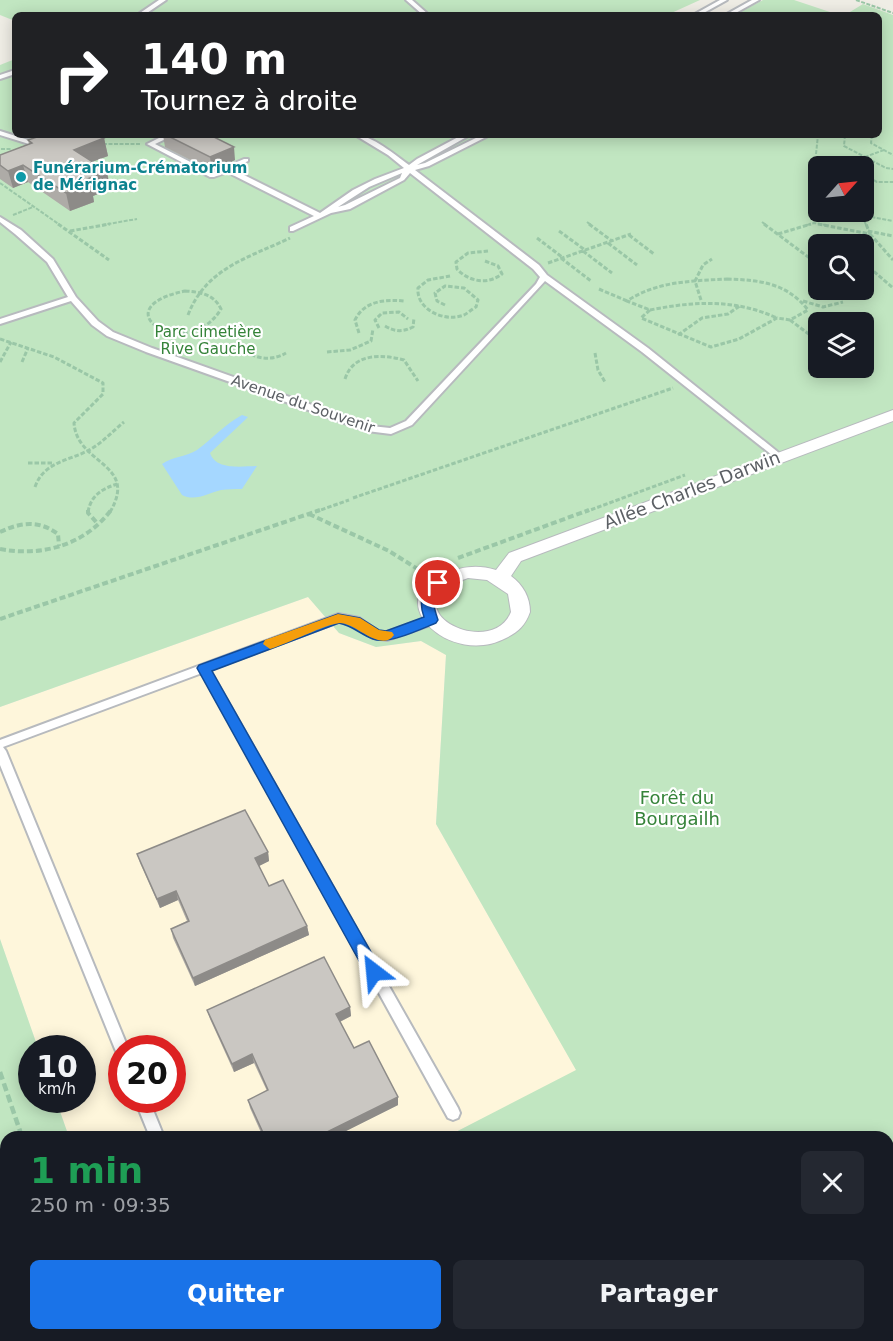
<!DOCTYPE html>
<html lang="fr">
<meta charset="utf-8">
<style>
:root{--surface:#171b24;--page:#242831;--text:#f1f3f6;--muted:#9ea1a6;--accent:#1a73e8}
body{margin:0;font-family:"DejaVu Sans",sans-serif;background:var(--page);color:var(--text);height:100vh;display:flex;flex-direction:column;font-size:22px;white-space:nowrap}
*{box-sizing:border-box;margin:0}
p{font-size:20px;color:var(--muted)}
.icon{flex:none;width:33px;height:33px;fill:none;stroke:currentColor;stroke-width:2;stroke-linecap:round;stroke-linejoin:round}
.map{position:relative;flex:1;overflow:hidden}
.sheet{position:absolute;left:0px;top:1131px;width:894px;height:210px;display:flex;flex-direction:column;background:var(--surface);border-radius:18px 18px 0 0;box-shadow:0 3px 15px #0003}
.sheet>*{flex:none}
.banner{position:absolute;left:12px;top:12px;width:870px;height:126px;border-radius:9px;box-shadow:0 3px 15px #0003;background:#202124;color:#fff;overflow:hidden}
.needle{width:39px;rotate:63deg}
.buttons{position:absolute;left:808px;top:156px;display:grid;gap:12px}
.buttons a{display:grid;place-items:center;width:66px;height:66px;border-radius:9px;background:var(--surface);box-shadow:0 3px 15px #0003;font-size:30px}
.speed{position:absolute;left:18px;top:1035px;display:flex;gap:12px;font-size:30px;font-weight:700;text-align:center}
.speed>*{display:grid;place-content:center;width:78px;height:78px;border-radius:50%;background:var(--surface);box-shadow:0 3px 15px #0003;line-height:1}
.speed small{font-size:15px;font-weight:400}
.speed .limit{border:9px solid #d22;background:#fff;color:#111}
.pin{position:absolute;display:grid;place-items:center;width:51px;height:51px;color:#fff;margin:-26px;border:3px solid #fff;border-radius:50%;box-shadow:0 2px 6px #0007}
.me{position:absolute;width:66px;margin:-33px;rotate:331deg;stroke-linejoin:round;filter:drop-shadow(0 0 4px #0008)}
.turn{display:flex;align-items:center;gap:21px;height:126px;padding:0 30px;font-size:27px}
.turn .icon{width:78px;height:78px;stroke-width:2.5}
.turn b{display:block;font-size:42px;line-height:51px}
.round{display:grid;place-items:center;flex:none;width:63px;height:63px;border-radius:9px;background:var(--page)}
.headline{display:flex;align-items:center;justify-content:space-between;height:102px;padding:0 30px}
h1{font-size:36px;font-weight:700;line-height:45px;color:#1e9e55}
.cta{display:flex;gap:12px;margin-top:auto;padding:12px 30px}
.cta a{flex:1;height:69px;border-radius:9px;background:var(--accent);color:#fff;font-size:24px;font-weight:700;line-height:69px;text-align:center}
.cta a+a{background:var(--page);color:var(--text)}
.map>svg:first-child{display:block}
.commercial{fill:#fef6db;fill-rule:evenodd}
.green{fill:#c1e6c1;fill-rule:evenodd}
.water{fill:#a5d7ff}
.lines{fill:none;stroke-linecap:round;stroke-linejoin:round}
.lane-casing{stroke:#b7babe;stroke-width:4}
.street-casing{stroke:#b7babe;stroke-width:2}
.path-far3{stroke:#9ac7a7;stroke-width:2;stroke-dasharray:4 1.5;stroke-linecap:butt}
.path-far2{stroke:#9ac7a7;stroke-width:3;stroke-dasharray:4.5 2;stroke-linecap:butt}
.path-far1{stroke:#9ac7a7;stroke-width:4;stroke-dasharray:6 3;stroke-linecap:butt}
.path{stroke:#9ac7a7;stroke-width:4.5;stroke-dasharray:8 4;stroke-linecap:butt}
.lane{fill:#fff;fill-rule:evenodd}
.street{fill:#fff;fill-rule:evenodd}
.wall{fill:#aeaba7}
.shaded-wall{fill:#8d8b88}
.building{fill:#cac7c2;stroke:#8d8b88;stroke-width:1.5}
.route{fill:#1a73e8;stroke:#114b97;stroke-width:1.5}
.slow{fill:#f59e0b}
.culture-dot{fill:#0f9aa8;stroke:#fff;stroke-width:2}
.labels{text-anchor:middle;stroke-width:4.5;stroke-linejoin:round;paint-order:stroke}
.far-culture-label{font-size:15px;font-weight:bold;fill:#0d838f;stroke:#fff;text-anchor:start}
.far-park-label{font-size:15px;fill:#358339;stroke:#fff}
.far-street-label{font-size:15px;fill:#5c6065;stroke:#fff}
.street-label{font-size:18px;fill:#5c6065;stroke:#fff}
.park-label{font-size:18px;fill:#358339;stroke:#fff}
</style>
<div class="map">
<svg width="893" height="1341" viewBox="0 0 893 1341">
<rect width="100%" height="100%" fill="#efede5"/>
<path class="commercial" d="M308,597L339,633L376,647L421,641L446,655L436,824L577,1071L446,1137H69L56,1100H82V1048H38L0,939V707ZM122,1048H172V1100H122Z"/>
<path class="green" d="M0,0H700L667,15H15V21L0,15Z
M763,0H794L839,15H735Z
M863,4L893,15V1230L888,1237V1137H446L576,1070L436,824L446,655L421,641L376,647L339,633L308,597L0,707V65L15,59V135H879V15H845ZM819,166H864V212H819ZM819,244H864V290H819ZM819,322H864V368H819Z
M0,939L38,1048H32V1100H56L69,1137H6V1335H819L815,1341H0Z"/>
<path class="water" d="M242,415L248,417L245,420L210,453C216,471 243,466 257,466L242,489C235,489 228,489 221,490C209,493 195,502 182,495L162,464C173,456 186,457 197,450C212,439 225,424 242,415Z"/>
<g class="lines">
<g class="lane-casing">
<path id="lane" d="M159,0H166L144,15H137Z
M406,0H412L429,15H423Z
M720,0H727L700,15H693Z
M752,0H759L732,15H725Z
M15,70V74L0,79V75Z
M0,131L44,145L45,146L42,148L0,135Z
M165,135H174L155,144L212,173L244,159H248V161L232,169L320,213L353,190L375,179L404,168L388,155L355,135C372,135 395,155 409,165L417,159L462,135H470L417,165L425,163L482,135H490L429,166L415,170L539,265L547,275L648,348L784,457L780,460L777,459L642,352L545,281L412,425L391,434L367,431L146,352L107,336L92,325L71,301L0,324V319L68,297L47,262L15,234L0,222V217L21,230L53,259L76,297L98,321L113,332L152,348L371,426L390,428L406,421L536,284L540,277L533,269L410,173L404,180L350,209L331,213L293,231H290V227L314,216L227,172L214,177H210L147,144ZM402,173L400,178L345,205L338,207L369,187Z
M338,614L359,618L379,632H387L432,616L437,620L436,623L387,640L373,638L352,624L339,622L210,670L458,1108L460,1113L458,1118L453,1120L448,1118L202,673L3,747L6,751L128,1048H122V1055L117,1053L115,1049L0,765V740Z
M135,1100H149L164,1137H150Z"/>
</g>
<g class="street-casing">
<path id="street" d="M893,410V421L521,561L511,576C523,585 530,597 530,612C525,626 518,632 506,638C449,668 380,599 443,574C462,567 476,564 496,570L509,553ZM468,578L487,580L508,594L511,612C493,656 407,618 446,587C452,583 461,581 468,578Z"/>
</g>
<path class="path-far3" d="M856,0L893,13
M845,135L844,146L865,157L849,166
M872,135L871,143L893,155
M103,144H141
M1,149H12
M884,150L865,157L886,168L893,169
M816,154L818,135
M864,175L877,182H893
M0,183L60,225
M13,215L33,207
M866,216L893,221
M587,222L591,225
M762,222L766,225
M102,225L137,219
M807,225L814,223L826,225
M866,225L864,220L871,203"/>
<path class="path-far2" d="M58,224L109,260
M589,224L612,241
M764,224L819,265
M818,224L870,234L866,224
M70,231L110,224
M559,231L585,250
M868,231L893,236
M778,234L811,224
M870,234L893,260
M629,235L654,254
M537,238L562,257
M809,239L840,244
M608,243L637,265
M854,244L861,233
M583,251L612,273
M561,258L591,281
M485,261L498,266L502,274C488,285 469,282 457,269L456,262L468,253L488,251
M548,263L631,234
M864,263L893,288
M727,279C760,280 787,283 808,310L790,320L777,318L739,339L711,347L641,318L650,310L627,301C657,281 692,281 727,279Z
M599,289L627,301
M185,291C200,292 214,294 221,309C188,364 98,309 185,291Z
M701,300L695,281L703,265L712,259
M803,301L823,307L843,302
M445,305L437,301L435,293L445,286L464,288L478,300L476,307C472,309 468,313 464,315C444,323 416,309 418,288L428,280L450,276
M650,310C695,301 735,299 777,318
M188,315C206,268 248,258 290,238
M790,320L814,338
M385,326C395,332 403,332 413,327L414,318
M379,328L375,320L382,313L399,312L408,319
M359,333L355,320C364,301 385,299 404,301
M678,335L702,318L728,314L741,305
M0,339L54,357L103,383V394L74,423C77,465 139,463 110,512
M245,352C259,359 272,361 286,353
M327,352L350,350L371,341L373,329
M595,353L598,370L605,382
M0,362L11,342
M22,362L28,348
M345,379C353,353 382,354 404,360L418,381
M28,463H52
M35,487C44,461 70,461 91,449C103,442 113,431 124,422
M353,498L673,388
M88,512C91,495 102,489 117,484
M315,512L349,500
M585,512L685,475"/>
<path class="path-far1" d="M88,510V513L98,524
M309,514L389,551L424,573
M0,532C21,522 39,520 58,534L59,546
M0,549C42,557 85,545 111,510
M458,558L589,510
M424,571L434,567
M0,619L320,510"/>
<path class="path" d="M0,1072L22,1137
M56,1341L62,1335"/>
<use href="#lane" class="lane"/>
<use href="#street" class="street"/>
</g>
<path class="wall" d="M163,135H210L235,160L212,171L165,147Z
M104,138L108,156L92,162L107,171L110,189L93,196L94,202L70,211L28,182L13,188L0,179V155L29,144L28,140Z
M268,852L269,861L259,866L269,886L307,926L309,935L195,986L173,938L171,929L187,921L178,900L160,908L140,863L137,854Z
M350,1007L351,1016L340,1022L354,1048L398,1105L334,1137H263L250,1108L248,1100L267,1091L254,1063L234,1072L210,1019L207,1010Z"/>
<path class="shaded-wall" d="M104,138L108,156L78,167L74,150Z
M234,147L235,160L212,171L210,157Z
M23,165L28,182L13,188L8,171Z
M107,171L110,189L93,196L94,202L70,211L66,193L85,180Z
M268,852L269,861L257,867L255,858Z
M176,891L178,900L160,908L157,899Z
M307,926L309,935L195,986L193,978Z
M350,1007L351,1016L337,1023L336,1014Z
M252,1054L254,1063L234,1072L232,1064Z
M398,1097V1105L334,1137H317Z"/>
<path class="building" d="M43,135H100L104,138L74,150L107,171L85,180L90,184L66,193L23,165L8,171L0,165V155L32,143L28,140Z
M166,135H210L234,147L210,157Z
M245,810L268,852L255,858L269,886L283,880L307,926L193,978L171,929L189,921L176,891L157,899L137,854Z
M324,957L350,1007L336,1014L354,1048L369,1041L398,1097L317,1137H265L248,1100L268,1090L252,1054L232,1064L207,1010Z"/>
<path class="route" d="M438,578L444,583C433,600 431,600 438,620L436,623C421,629 388,645 373,639C360,634 353,626 339,623L212,671L379,966L382,972L379,977L374,979L368,977L197,668L199,665L338,614L360,618L379,630L386,631L424,617C419,603 420,584 438,578Z"/>
<path class="slow" d="M338,614L360,618L379,630L392,632L394,635C381,653 356,623 340,623C326,624 287,644 270,649L263,644L265,640Z"/>
<circle class="culture-dot" cx="21" cy="177" r="6"/>
<g class="labels">
<g class="far-culture-label">
<text x="33" y="173">Funérarium-Crématorium<tspan x="33" dy="17">de Mérignac</tspan></text>
</g>
<g class="far-park-label">
<text x="208" y="337">Parc cimetière<tspan x="208" dy="17">Rive Gauche</tspan></text>
</g>
<g class="far-street-label">
<text transform="translate(303 404) rotate(19)" y="5">Avenue du Souvenir</text>
</g>
<g class="street-label">
<text transform="translate(692 490) rotate(-21)" y="6">Allée Charles Darwin</text>
</g>
<g class="park-label">
<text x="677" y="804">Forêt du<tspan x="677" dy="21">Bourgailh</tspan></text>
</g>
</g>
</svg>
<div class="buttons">
<a><svg class="needle" viewBox="-14 -14 28 28"><path d="M0-13l5 13h-10z" fill="#e53935"/><path d="M0 13l5-13h-10z" fill="#9ea1a6"/></svg></a>
<a><svg class="icon" aria-label="search" viewBox="0 0 24 24"><circle cx="10" cy="10" r="6"/><path d="M15 15l6 6"/></svg></a>
<a><svg class="icon" aria-label="layers" viewBox="0 0 24 24"><path d="M12 4l9 5-9 5-9-5zM3 14l9 5 9-5"/></svg></a>
</div>
<div class="speed"><div>10<small>km/h</small></div><div class="limit">20</div></div>
<div class="pin" style="left:438px;top:583px;background:#d93025"><svg class="icon" aria-label="arrive" viewBox="0 0 24 24"><path d="M6 21V4h12l-3 4 3 4H6"/></svg></div>
<svg class="me" style="left:374px;top:972px" viewBox="-20 -20 40 40"><path d="M0-17L14 15 0 8-14 15z" fill="#1a73e8" stroke="#fff" stroke-width="4"/></svg>
<div class="banner">
<div class="turn"><svg class="icon" aria-label="right" viewBox="0 0 24 24"><path d="M7 20v-9h11M14 6l5 5-5 5"/></svg><div><b>140 m</b>Tournez à droite</div></div>
</div>
<section class="sheet">
<div class="headline"><div><h1>1 min</h1><p>250 m · 09:35</p></div><a class="round"><svg class="icon" aria-label="close" viewBox="0 0 24 24"><path d="M6 6l12 12M18 6L6 18"/></svg></a></div>
<div class="cta"><a>Quitter</a><a>Partager</a></div>
</section>
</div>
